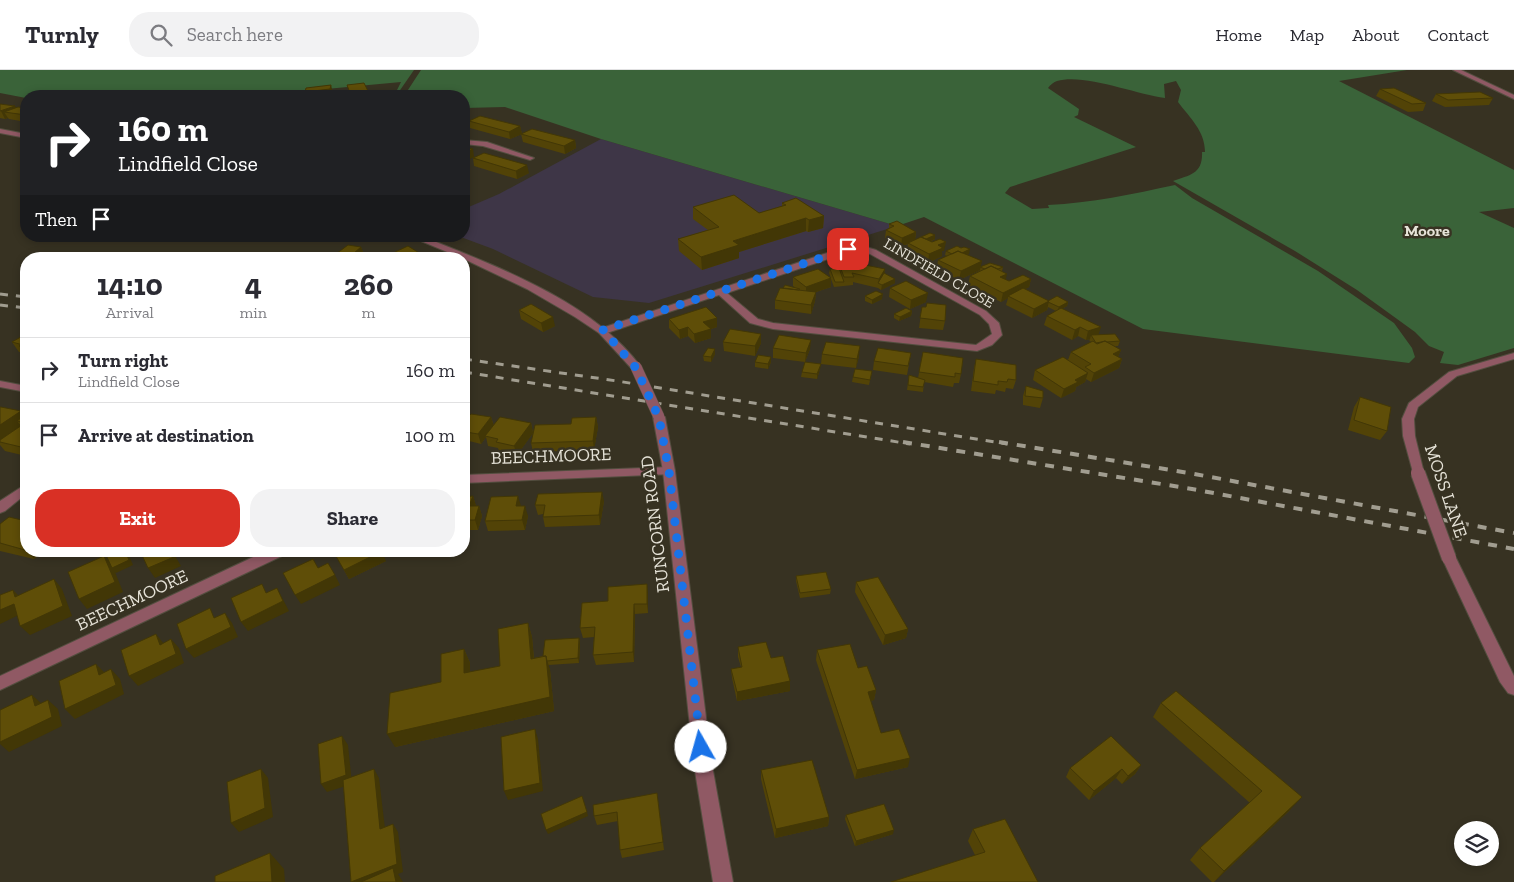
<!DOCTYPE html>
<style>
:root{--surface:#fff;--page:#f2f2f3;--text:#2b2b33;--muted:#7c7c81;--line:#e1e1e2;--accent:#d93025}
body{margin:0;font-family:"Zilla Slab",serif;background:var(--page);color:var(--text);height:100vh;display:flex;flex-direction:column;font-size:19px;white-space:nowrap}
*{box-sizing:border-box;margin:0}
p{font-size:16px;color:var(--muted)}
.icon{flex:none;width:28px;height:28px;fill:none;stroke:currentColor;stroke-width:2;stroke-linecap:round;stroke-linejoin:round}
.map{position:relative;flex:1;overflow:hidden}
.sheet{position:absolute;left:20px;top:182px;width:450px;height:305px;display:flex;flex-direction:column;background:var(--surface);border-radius:20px;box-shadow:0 2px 8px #0003}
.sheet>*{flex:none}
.top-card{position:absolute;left:20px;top:20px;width:450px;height:152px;border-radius:20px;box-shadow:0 2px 8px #0003;background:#202124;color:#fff;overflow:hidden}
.fabs{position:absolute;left:1454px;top:751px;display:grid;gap:10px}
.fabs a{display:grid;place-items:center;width:45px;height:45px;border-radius:50%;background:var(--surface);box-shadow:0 2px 8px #0003;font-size:25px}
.pin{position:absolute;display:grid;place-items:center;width:42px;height:42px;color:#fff;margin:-21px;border-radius:10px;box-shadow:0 2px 8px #0006}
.me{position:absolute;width:55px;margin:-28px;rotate:353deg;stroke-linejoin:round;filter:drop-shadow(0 0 4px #0008)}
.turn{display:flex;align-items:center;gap:18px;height:105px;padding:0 15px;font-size:22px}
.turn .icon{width:65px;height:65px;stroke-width:2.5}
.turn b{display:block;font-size:35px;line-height:42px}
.then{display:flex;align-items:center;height:48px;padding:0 15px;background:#0003;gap:10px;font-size:19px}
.eta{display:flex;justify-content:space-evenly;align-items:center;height:85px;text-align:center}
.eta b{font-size:30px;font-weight:800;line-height:35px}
.primary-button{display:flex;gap:10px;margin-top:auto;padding:10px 15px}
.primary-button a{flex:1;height:58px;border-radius:20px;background:var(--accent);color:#fff;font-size:20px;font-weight:800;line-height:58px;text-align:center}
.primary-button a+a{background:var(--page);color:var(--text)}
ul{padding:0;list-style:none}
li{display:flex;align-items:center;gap:15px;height:65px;padding:0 15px;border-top:1px solid var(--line)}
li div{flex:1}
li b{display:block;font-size:19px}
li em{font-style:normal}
header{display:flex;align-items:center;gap:30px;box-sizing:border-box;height:70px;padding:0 25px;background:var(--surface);border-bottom:1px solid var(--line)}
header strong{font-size:24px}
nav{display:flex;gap:28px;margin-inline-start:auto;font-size:18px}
.search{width:350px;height:45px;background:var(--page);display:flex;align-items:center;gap:12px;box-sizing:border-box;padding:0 18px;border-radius:20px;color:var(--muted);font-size:19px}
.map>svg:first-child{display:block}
.education{fill:#3e3647}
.green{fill:#3a6339}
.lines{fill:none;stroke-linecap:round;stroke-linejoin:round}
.minor-casing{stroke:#534e3f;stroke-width:2}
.tertiary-casing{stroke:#534e3f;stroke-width:2}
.minor{fill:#905964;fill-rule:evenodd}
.tertiary{fill:#905964;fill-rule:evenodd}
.rail-far1{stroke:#a19d90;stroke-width:3;stroke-dasharray:8 8;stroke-linecap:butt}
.rail{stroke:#a19d90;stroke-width:4;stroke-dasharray:9 9;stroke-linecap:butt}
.minor-bridge-casing{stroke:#534e3f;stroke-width:16;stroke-linecap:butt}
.tertiary-bridge-casing{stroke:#534e3f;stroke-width:12;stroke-linecap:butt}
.minor-bridge{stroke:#905964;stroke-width:14}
.tertiary-bridge{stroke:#905964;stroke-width:11}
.wall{fill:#524307}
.shaded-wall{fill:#423706}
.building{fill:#5f4e08;stroke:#423706}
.route{stroke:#1a73e8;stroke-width:9;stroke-dasharray:0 16.2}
.labels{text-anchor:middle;stroke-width:5;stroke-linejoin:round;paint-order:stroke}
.far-street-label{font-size:15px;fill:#e5e2d7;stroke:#373222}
.far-quarter-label{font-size:16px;font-weight:bold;fill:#e5e2d7;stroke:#373222}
.street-label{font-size:18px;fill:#e5e2d7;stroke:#373222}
</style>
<header>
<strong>Turnly</strong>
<div class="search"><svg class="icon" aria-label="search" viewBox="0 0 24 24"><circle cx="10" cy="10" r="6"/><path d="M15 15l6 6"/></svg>Search here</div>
<nav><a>Home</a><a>Map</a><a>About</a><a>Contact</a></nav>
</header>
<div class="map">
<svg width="1514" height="812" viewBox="0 0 1514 812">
<rect width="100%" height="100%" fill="#373222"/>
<path class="education" d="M601,69L897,156L649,233L593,227L493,179L458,166H464V139L499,124Z"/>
<path class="green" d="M0,0H414L396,26H394L401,12L250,26L26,28L0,23Z
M421,0H1407L1339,11L1514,100V138L1479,142L1514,158V278L1458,295L1440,293L1444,282L1429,276L1415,262L1357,220L1295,181L1173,111C1190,105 1203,104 1202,82H1205C1205,61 1190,48 1178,32L1181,20L1176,11L1164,14L1165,28C1135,24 1084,3 1057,11C1054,12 1050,15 1048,18L1079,39L1078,45L1074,47L1136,77L1010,117L1005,123L1032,139L1049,138L1048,135C1091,133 1133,124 1175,115L1192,128L1318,201L1394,253L1412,278L1415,287L1409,293L1143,259L924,147L897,156L601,69L505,37L464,38V26H404Z"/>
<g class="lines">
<g class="minor-casing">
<path id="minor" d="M1453,0H1461L1514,25V29Z
M464,70L487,72L534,88L530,90L483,76L464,74Z
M860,175L876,180L986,241L999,253L1002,265L992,275L977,281L773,259L750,253L719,225L607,263H599L598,261L599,259L845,177ZM860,181L870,184L980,245L989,254L992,264L976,275L773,253L758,249L727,223L849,182Z
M1514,283V289L1457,306L1418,337L1414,349L1415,366L1424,403L1422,406H1414L1403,366L1402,349L1409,333L1449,302Z
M0,311L26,316V322L0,317Z
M669,397L673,398L675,401L673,404L464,413V405Z
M26,414V424L5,441L0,443V431Z
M266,481H286L284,485L0,620V606Z
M1449,483L1454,484L1456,488L1514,606V625L1508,623L1500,612L1442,488L1444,484Z"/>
</g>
<g class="tertiary-casing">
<path id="tertiary" d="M0,59L26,64V68L0,63Z
M409,166H421C496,196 592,231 641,297L636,300L632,299L599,263L575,247L527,219L464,189Z
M659,343L665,347L675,401L712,695L733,812H713L694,695L663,401L653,347Z"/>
</g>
<use href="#minor" class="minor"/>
<use href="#tertiary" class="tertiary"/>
<path class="rail-far1" d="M0,224L26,227
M0,235L26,238
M464,289L617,311L1007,374
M464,302L910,374"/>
<path class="rail" d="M903,372L1192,419L1514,479
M999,372L1189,403L1514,463"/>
<g class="minor-bridge-casing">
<path id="minor-bridge" d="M1418,403L1449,488"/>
</g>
<g class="tertiary-bridge-casing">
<path id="tertiary-bridge" d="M636,297L659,347"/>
</g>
<use href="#minor-bridge" class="minor-bridge"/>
<use href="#tertiary-bridge" class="tertiary-bridge"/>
</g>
<path class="wall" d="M1380,19L1426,33L1423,41L1408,42L1376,26Z
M1436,24L1493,28L1489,35L1445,37L1432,31Z
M0,34L15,38H26V52L9,49L8,48L5,49L0,48Z
M469,51L520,56L522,64L510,69L470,58Z
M521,64L575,70L576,78L565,84L523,72Z
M473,88L529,103L517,109L474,96Z
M782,133L824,146L823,158L808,162L806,161L739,182V188L702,200L679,181L678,169L708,160L693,149V137L759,143L782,136Z
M889,154L916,162L915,170L935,165V169L930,172L944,181H942V186L928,193L906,182L908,174L901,177L885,168L886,160L889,158Z
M361,177L364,185L361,189H337L336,184Z
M946,181L969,184L966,185L980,197H1003L1002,201L1006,210L1009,211L1031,209L1029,217L1025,219L1048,231L1068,232L1067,236L1062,239L1098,265L1120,271L1118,276H1115L1121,280L1118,287L1122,289L1119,298L1091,312L1086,309L1085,312L1076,317L1075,321L1061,328L1033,310L1035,300L1068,290L1071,282L1091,272L1089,270L1090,269L1086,270L1078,266L1072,270L1044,255L1047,246L1056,241L1048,237L1047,240L1032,248L1006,235L1008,228L1001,232L968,215L970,206L979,201L980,200L959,210L937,199L938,190L947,186L945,185Z
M839,194L885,199L884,203L895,213L881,220L878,218L853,212V215L834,217L831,209V217L816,222L815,231L811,244L775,239V230L796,218L793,216V207L831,208L829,203L830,199L839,198Z
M890,218L926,232L910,239L889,227Z
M865,226L882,229L872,234L865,231Z
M922,237L945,251L943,260L919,258Z
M519,240L555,256L543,262L521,249Z
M912,241L911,246L899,251L894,248V244Z
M717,248V257L711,259V268L695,273L688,266L680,269L669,258V249Z
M26,264V286L24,283L19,282L12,272Z
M761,264V273L755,286L724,281L723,272Z
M773,278L810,279L805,292L820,299L817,309L801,307L802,302L805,292L773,288Z
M923,282L961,304L959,313H954L953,317L924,312L923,322L907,320L909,305L918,308Z
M911,283L907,305L873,300L874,291Z
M715,284L711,292L704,291L703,286Z
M822,284L859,286L856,298L821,294Z
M771,287V292L768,299L755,297V292Z
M976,289L1016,310L1013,319L1006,318L1005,322L996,320L995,324L971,321L974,298Z
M872,301L869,315L852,312L853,307Z
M1026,316L1043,328L1040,338L1023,335V326Z
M1360,327L1387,361L1380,370L1348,360L1354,337Z
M0,337L25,346L26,344V386L5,381L0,375Z
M464,347H491L494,356L531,353L533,363L517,385L499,382L498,378L488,376L486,367L481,374L469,371L468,373H464Z
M596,347L598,357L594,380L533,382L531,373L571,354Z
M473,426L476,436H479L482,446L478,460H464V427Z
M604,431L600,455L545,457L543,447V444L538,445L535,435Z
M521,436L528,446L525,460L488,461L485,451Z
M26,451V481H44L34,489L0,481V454Z
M333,481L386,491L349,509Z
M796,506L831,519L830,524L800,528L796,511Z
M856,512L908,559L906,568L883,575L855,522Z
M648,523V543L635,544L634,592L596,595L593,585L594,567L583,568L580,558L608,531Z
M528,553L532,567L534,588L543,586L579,568L580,573L579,593L548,595L550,600L554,641L395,677L464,579L470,593V602L500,596Z
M738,577L771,588L790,621L737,631L732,608L731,599L741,597L738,587Z
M817,580L858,598L876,620L874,630L870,631L881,663L908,697L855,709L816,590Z
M1161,633L1290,740L1214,812H1212L1190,790L1200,778L1250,733L1153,647Z
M1141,695L1135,704L1122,714L1116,708L1089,730L1066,707L1070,698Z
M761,700L829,747L828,756L775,768L761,709Z
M657,723L664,780L622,788L620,780L618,751L597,755L594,746Z
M846,745L893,764L855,776L845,749Z
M973,759L1038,812L975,785L968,771Z"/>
<path class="shaded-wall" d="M331,15L332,19L331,23L306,25L305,22Z
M368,21L369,26H351L350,23Z
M465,35L466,42L464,51V38Z
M15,36L19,44L4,42L8,48L5,49L1,41Z
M520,56L522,64L510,69L509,62Z
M575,70L576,78L565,84L564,76Z
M473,79L474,87L464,92V83Z
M527,95L529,103L517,109L516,101Z
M824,146L823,158L808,162L809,150Z
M806,148V161L739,182V188L702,200L701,187L733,171Z
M916,162L915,170L901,177L902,168Z
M935,165V169L926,173V169Z
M946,172L944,181H942V186L928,193L929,184L938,175Z
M361,177L364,185L361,189H353L354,183Z
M970,179L969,184L955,190L956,186Z
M982,191L980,200L959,210L961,201Z
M885,199L884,207L878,213L879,209Z
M1007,204L1005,213L1000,207Z
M831,208V217L816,222L815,231L811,244V235L806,225V217Z
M895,209V213L881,220L882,215Z
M1031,209L1029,217L1010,227L1008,226V228L1001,232L1003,223Z
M928,223L926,232L910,239L911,230Z
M883,224L882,229L872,234V230Z
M1049,231L1047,240L1032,248L1034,239Z
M1068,232L1067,236L1057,242L1059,237Z
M912,241L911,246L899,251L900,247Z
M553,247L555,256L543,262L541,253Z
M717,248V257L711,259V268L695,273L694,264L703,252Z
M688,257V266L680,269L679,260Z
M1080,257L1078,266L1072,270L1075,260Z
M1101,257L1098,266L1091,265L1090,269L1086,270L1088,261Z
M761,264V273L755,286V276Z
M811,270L810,279L805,292L806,283Z
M860,276L859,286L856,298L857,289Z
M715,279V284L711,292V287Z
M1121,280L1117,289L1113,284Z
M771,287V292L768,299V294Z
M1122,289L1119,298L1091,312L1094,303Z
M821,294L820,299L817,309V304Z
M1088,303L1085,312L1076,317L1075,321L1061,328L1064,319L1075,310Z
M21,341L26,348L17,351L21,356L0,370V355Z
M491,347L494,357L485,366L486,367L481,374L478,364Z
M596,347L598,357L594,380L593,371Z
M531,353L533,363L517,385L514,376Z
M466,362L469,371L468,373L465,364Z
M26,373V384L21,377Z
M602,422L604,431L600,455L599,445Z
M473,426L476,436H469Z
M518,426L521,436H516Z
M479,436L482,446L478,460L475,450Z
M525,436L528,446L525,460L522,450Z
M27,481H44L34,489Z
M125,481H127L133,495L116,503L115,502L123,522L87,539L79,529L104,486L112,495Z
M171,481H181L174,484L181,496L155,508L148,498Z
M382,481L386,491L349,509L344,500Z
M393,481H405L395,486Z
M335,505L340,515L301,534L295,525Z
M54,509L62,519L72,546L30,565L20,556Z
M647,514L648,523V543L647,534Z
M277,518L289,541L248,561L241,552Z
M13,520L22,529L15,527Z
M14,534L23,543L0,554V540Z
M634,534L635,544L634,592L633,582Z
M225,543L232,553L238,567L194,588L186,579Z
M528,553L532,567L535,603L531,589Z
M908,559L906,568L883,575L885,565Z
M156,564L164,574L160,575Z
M579,568L580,573L579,593L578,588Z
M171,569L179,578L184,593L138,616L129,606Z
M464,579L470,593V617L464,603Z
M546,586L550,600L554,641L395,677L387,664Z
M96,594L105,603L99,605Z
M111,599L120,609L124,624L75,649L65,639Z
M790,611V621L737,631V622Z
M876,620L874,630L866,632L868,622Z
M32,625L42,634L35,636Z
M48,630L58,639L62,656L9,682L0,674V672Z
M535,659L538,669L543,721L508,730L504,721Z
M342,666L348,675L352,714L327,722L321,714Z
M910,688L908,697L855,709L857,700Z
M1141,695L1135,704L1122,714L1128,706Z
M261,699L268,708L273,747L239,762L231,753Z
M374,699L379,708L386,767L380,759Z
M1122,699L1116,708L1089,730L1094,721Z
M1302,727L1290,740L1214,812L1224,801Z
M587,742L588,746L548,764L546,760Z
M829,747L828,756L775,768L776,759Z
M393,754L398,762L403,802L398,804L403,812H352Z
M894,760L893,764L855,776L856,771Z
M270,783L284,799L285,812H272Z"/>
<path class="building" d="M364,13L368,21L350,23L347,15Z
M331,15L330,19L305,22L306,18Z
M1394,18L1426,33L1412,34L1380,19Z
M1480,22L1493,28L1448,30L1436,24Z
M0,34L15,36L0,41Z
M18,37L26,38V45L4,42Z
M480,46L520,56L509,62L469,51Z
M532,59L575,70L564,76L521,64Z
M464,77L473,79L464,83Z
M484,83L527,95L516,101L473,88Z
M734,125L759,143L786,135L782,133L796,128L824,146L809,150L806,148L733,171L739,175L701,187L678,169L719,157L693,137Z
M897,151L916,162L902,168L886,160L894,156L889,154Z
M930,163L935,165L926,169L921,167Z
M921,167L932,172L940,169L946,172L938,175L943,178L929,184L908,173Z
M348,175L361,177L354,183L359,184L353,189L347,188L349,186L336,184Z
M408,176L429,189H396L394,187L400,185L395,182Z
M957,176L961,178L964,177L970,179L962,183L958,181L952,184L946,181Z
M958,181L982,191L961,201L938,190Z
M850,192L885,199L879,209L852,203L854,207H844L839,194H848Z
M990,193L1003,197L998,199L991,196L985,199L980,197Z
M991,196L1007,204L1000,207L1009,211L1023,205L1031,209L1003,223L970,206Z
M839,198L844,212H835L830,199Z
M818,199L831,208L806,217L793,207Z
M884,203L895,209L882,215L878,213Z
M906,211L928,223L911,230L890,218Z
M785,215L800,219L799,220L783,218Z
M780,218L816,222L811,235L775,230Z
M1023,218L1049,231L1034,239L1008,226Z
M876,221L883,224L872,230L865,226Z
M1057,226L1068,232L1059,237L1048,232L1049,231H1048Z
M927,233L946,235L945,251L920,248L922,237H926Z
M531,234L553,247L541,253L519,240Z
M706,237L717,248L703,252L711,259L694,264L688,257L679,260L669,249Z
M906,238L912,241L900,247L894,244Z
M1061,238L1101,257L1088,261L1080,257L1075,260L1047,246Z
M730,259L761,264L755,276L723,272Z
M26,264V278L19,276L23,275L12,272Z
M1115,264L1120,271L1107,272L1105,271L1101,272L1096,273L1091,265Z
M779,265L811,270L806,283L773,278Z
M1093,271L1097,274L1105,271L1121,280L1113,284L1122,289L1094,303L1085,297L1091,294L1071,282Z
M826,272L860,276L857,289L822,284Z
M708,278L715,279L711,287L703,286Z
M878,278L911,283L908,296L874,291Z
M923,282L963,288L961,304L955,303V307L919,302Z
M758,285L771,287L768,294L755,292Z
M1063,287L1088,303L1075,310L1078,312L1064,319L1035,300Z
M976,289L1016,295V310L1008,309L1007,312L998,311V315L973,311Z
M805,292L821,294L817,304L802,302Z
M855,299L872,301L870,310L853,307Z
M909,305L925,310L923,317L908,315Z
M1026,316L1043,321V328L1025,326Z
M1360,327L1391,337L1387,361L1354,350Z
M0,337H1L21,341L0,355Z
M26,344V373L21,377L0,372V370L25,353L17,351Z
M471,344L491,347L478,364L466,362L464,364V347L467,348Z
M500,347L531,353L514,376L496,372L498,369L485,366Z
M596,347L593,371L531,373L535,355L571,354L572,348Z
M602,422L599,445L543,447L545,435H535L538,424Z
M473,426L469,436H479L475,450H464V427Z
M518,426L516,436H525L522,450L485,451L491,427Z
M9,447L26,451V479L25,480L0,473V454Z
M114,481H125L129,490L112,498L106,485Z
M140,481H171L174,487L148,498Z
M333,481H382L344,500Z
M104,486L115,512L79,529L68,502Z
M313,489L318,498L328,493L335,505L295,525L283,503Z
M826,502L831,519L800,523L796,506Z
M878,507L908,559L885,565L856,512Z
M54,509L63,536L20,556L14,534L0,540V525L13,520L15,527Z
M262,514L266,523L277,518L283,531L241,552L231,528Z
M647,514V534H634L633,582L593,585L595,557L580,558L582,533L608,531V517Z
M210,538L214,548L225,543L231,557L186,579L177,554Z
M528,553L531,589L546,586L550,627L387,664L390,623L441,612V584L464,579V603L500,596L498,559Z
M156,564L160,575L171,569L176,584L129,606L121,580Z
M579,568L578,588L547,591L546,586H543L545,570Z
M766,572L771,588L783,586L790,611L737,622L731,599L742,597L738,577Z
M850,574L858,598L867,596L876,620L868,622L881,663L899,659L910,688L857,700L817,580Z
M96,594L99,605L111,599L116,615L65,639L59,611Z
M1176,621L1302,727L1224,801L1200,778L1262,721L1161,633Z
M32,625L35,636L48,630L52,647L0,672V640Z
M535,659L540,713L504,721L501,667Z
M342,666L346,705L321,714L318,674Z
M1111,666L1141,695L1128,706L1122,699L1094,721L1070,698Z
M812,690L829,747L776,759L761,700Z
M261,699L265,738L231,753L227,712Z
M374,699L380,759L393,754L397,794L351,812L343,710Z
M657,723L663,772L620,780L617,742L594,746L593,735Z
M582,726L587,742L546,760L541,744Z
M884,734L894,760L856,771L846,745Z
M1005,749L1038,812H891L985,782L973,759Z
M270,783L272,812H215V806Z
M393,798L396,812H361Z"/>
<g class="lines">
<path class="route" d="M701,677L669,401L659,348L636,298L603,260L848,179"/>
</g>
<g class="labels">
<g class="far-street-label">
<text transform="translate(939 203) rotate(30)" y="5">LINDFIELD CLOSE</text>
</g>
<g class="far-quarter-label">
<text x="1427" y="166">Moore</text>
</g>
<g class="street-label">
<text transform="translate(551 386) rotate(-2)" y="6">BEECHMOORE</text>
<text transform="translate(1446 421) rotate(71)" y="6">MOSS LANE</text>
<text transform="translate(655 454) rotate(-97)" y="6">RUNCORN ROAD</text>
<text transform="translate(132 530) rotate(-25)" y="6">BEECHMOORE</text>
</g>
</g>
</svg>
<div class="fabs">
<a><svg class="icon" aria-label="layers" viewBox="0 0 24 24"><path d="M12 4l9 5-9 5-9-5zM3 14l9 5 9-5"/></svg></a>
</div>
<div class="pin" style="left:848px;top:179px;background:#d93025"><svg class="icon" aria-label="arrive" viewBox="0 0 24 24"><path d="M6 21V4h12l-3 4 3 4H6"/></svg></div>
<svg class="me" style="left:701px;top:677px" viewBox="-20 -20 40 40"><circle r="19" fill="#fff"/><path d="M0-13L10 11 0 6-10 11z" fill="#1a73e8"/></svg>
<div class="top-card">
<div class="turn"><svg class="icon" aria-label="right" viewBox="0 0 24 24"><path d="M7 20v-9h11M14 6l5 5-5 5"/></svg><div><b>160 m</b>Lindfield Close</div></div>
<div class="then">Then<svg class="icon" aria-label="arrive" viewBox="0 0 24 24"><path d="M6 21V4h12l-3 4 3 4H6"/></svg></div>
</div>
<section class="sheet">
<div class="eta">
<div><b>14:10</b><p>Arrival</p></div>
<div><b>4</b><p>min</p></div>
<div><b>260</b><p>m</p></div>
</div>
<ul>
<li><svg class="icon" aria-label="right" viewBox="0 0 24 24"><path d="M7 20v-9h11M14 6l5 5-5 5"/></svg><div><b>Turn right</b><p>Lindfield Close</p></div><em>160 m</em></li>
<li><svg class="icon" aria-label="arrive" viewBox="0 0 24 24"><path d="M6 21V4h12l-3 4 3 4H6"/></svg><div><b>Arrive at destination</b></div><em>100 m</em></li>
</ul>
<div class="primary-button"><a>Exit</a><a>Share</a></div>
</section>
</div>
